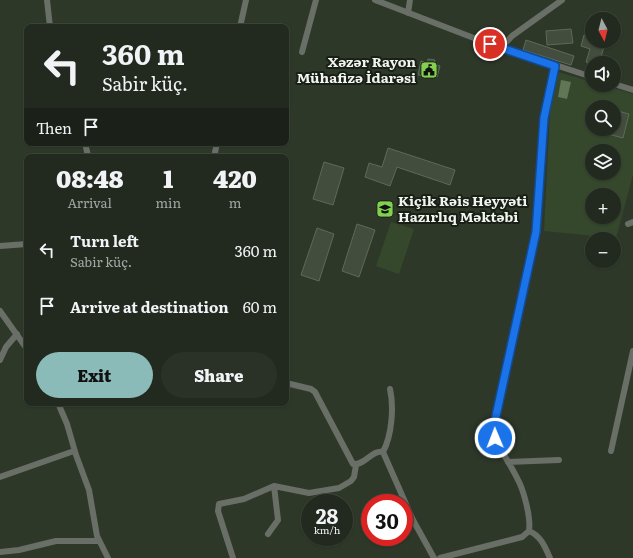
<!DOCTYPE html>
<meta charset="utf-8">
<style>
:root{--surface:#222a1f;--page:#2a3228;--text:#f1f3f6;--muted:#a2a7a4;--line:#3f463d;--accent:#8bbbb9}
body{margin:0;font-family:Literata,serif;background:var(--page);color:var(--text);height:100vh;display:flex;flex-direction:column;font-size:15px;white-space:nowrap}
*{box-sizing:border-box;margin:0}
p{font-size:13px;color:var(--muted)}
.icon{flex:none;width:22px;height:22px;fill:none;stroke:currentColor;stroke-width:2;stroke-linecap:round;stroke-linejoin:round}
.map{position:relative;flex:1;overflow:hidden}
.side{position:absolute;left:24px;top:154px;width:265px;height:252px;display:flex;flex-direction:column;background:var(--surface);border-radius:8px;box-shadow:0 1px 3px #0004,0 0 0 1px var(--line)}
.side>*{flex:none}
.hud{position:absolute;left:24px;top:24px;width:265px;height:122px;border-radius:8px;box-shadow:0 1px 3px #0004,0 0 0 1px var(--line);background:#222a1f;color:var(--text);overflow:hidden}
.needle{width:26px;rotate:173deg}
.controls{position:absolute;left:585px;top:12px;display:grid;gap:8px}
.controls a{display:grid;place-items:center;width:36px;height:36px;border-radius:50%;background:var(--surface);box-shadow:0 1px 3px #0004,0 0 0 1px var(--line);font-size:20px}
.speed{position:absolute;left:301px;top:494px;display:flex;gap:8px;font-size:20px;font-weight:700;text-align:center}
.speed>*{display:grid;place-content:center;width:52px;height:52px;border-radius:50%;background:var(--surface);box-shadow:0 1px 3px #0004,0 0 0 1px var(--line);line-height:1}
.speed small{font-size:10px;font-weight:400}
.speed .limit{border:6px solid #d22;background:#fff;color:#111}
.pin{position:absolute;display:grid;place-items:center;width:34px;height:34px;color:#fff;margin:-17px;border:2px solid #fff;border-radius:50%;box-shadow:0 1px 4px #0007}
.me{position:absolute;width:44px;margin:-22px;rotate:359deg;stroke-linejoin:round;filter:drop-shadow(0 0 3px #0008)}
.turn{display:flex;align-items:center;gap:14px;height:84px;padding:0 12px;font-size:18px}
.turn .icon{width:52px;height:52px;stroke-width:2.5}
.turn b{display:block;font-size:28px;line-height:34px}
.then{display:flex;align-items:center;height:38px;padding:0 12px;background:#0003;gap:8px;font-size:15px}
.eta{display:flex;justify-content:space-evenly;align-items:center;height:68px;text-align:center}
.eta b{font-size:24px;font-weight:800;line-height:28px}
.primary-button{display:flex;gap:8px;margin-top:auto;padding:8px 12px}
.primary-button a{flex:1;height:46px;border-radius:24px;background:var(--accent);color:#111;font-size:16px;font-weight:800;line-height:46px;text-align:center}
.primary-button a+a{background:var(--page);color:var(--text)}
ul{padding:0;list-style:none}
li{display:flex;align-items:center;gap:12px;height:56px;padding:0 12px}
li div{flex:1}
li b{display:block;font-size:15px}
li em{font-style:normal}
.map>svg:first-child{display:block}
.green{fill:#35482b;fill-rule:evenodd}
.water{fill:#607654}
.building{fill:#424d3d;stroke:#5e6a59}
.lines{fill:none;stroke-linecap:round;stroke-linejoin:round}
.street{stroke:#696e66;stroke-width:6}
.route-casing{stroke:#114b97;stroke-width:10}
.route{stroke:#1a73e8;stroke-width:7}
.labels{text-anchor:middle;stroke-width:4;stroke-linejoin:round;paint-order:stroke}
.poi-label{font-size:14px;font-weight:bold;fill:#f0f6ed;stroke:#191e17;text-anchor:end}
</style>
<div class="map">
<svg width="633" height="558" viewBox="0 0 633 558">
<rect width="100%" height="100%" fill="#2e3829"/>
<path class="green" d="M558,72L592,82V85H603L633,94V175L616,238L544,231L550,109ZM592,107H614V129H592ZM592,151H614V173H592ZM592,195H614V217H592Z
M391,222L414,229L399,274L376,266Z"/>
<path class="water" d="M561,80L571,82L567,99L558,97Z"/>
<path class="building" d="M571,29L573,43L547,45L546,31Z
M584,35L592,37V41H606L599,63L592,64L586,62L590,49L581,46Z
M526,40L574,56L571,65L523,50Z
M428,59L435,60L434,64L440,66L437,77L425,74L424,76L418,75L421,61L427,63Z
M614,110L629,114L623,138L597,131V129H614Z
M388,148L455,170L450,185L397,167L390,186L365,177L369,163L382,167Z
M324,162L344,168L333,205L313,199Z
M357,224L375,230L359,277L342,271Z
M317,228L334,234L319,281L301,275Z"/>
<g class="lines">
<path class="street" d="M47,0L50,27
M375,0L479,40L592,77
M408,13L410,0
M240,27L246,0
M501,48L512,36L562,0
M302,52L316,0
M614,84L633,90
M85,143L88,156
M214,157L217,143
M628,224L633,222
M0,246L27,244
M0,311L27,349
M0,360L6,347L17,334
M286,383L311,389L315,392L353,464C365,466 372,449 383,452L413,520L434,558
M58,403L67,424L76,455L89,490L97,536L108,558
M611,451L633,351
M383,452C392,435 394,407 390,389
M508,462L559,460
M0,477L74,451
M529,531C541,536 545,547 550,558
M268,534L278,520L274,486
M0,552L19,550L56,541H99
M233,558L218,511L219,504L244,499L274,486L309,493L339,488L351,481L354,477L356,465
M440,558L522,537L529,531C531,518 524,490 517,478C509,461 494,444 494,425L536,232L544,118L555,66"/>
</g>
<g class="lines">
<g class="route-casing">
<path id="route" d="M490,44L555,66L544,118L536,232L494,425L495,438"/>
</g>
<use href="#route" class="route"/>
</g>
<defs>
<g id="civic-square" transform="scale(0.9)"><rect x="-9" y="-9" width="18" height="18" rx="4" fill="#82d04f" stroke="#191e17"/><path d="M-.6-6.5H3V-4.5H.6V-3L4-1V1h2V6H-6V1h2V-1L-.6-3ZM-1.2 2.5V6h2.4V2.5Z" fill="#111"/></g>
<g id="university-square" transform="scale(0.9)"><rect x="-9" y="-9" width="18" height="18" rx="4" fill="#82d04f" stroke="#191e17"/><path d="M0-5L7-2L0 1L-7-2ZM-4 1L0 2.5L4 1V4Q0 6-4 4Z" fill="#111"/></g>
</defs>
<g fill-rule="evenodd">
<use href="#civic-square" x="429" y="70"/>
<use href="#university-square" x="385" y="209"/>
</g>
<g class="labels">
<g class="poi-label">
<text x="416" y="67">Xəzər Rayon<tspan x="416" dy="16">Mühafizə İdarəsi</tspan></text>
<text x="398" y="206" text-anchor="start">Kiçik Rəis Heyyəti<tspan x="398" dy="16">Hazırlıq Məktəbi</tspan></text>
</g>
</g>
</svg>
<div class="controls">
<a><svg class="needle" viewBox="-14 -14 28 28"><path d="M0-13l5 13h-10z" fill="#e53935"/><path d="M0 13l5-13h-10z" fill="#a2a7a4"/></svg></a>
<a><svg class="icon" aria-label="sound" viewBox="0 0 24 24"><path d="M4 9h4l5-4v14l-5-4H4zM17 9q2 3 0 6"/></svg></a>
<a><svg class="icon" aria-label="search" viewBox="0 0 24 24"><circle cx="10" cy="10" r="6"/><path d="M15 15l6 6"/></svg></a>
<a><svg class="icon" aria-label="layers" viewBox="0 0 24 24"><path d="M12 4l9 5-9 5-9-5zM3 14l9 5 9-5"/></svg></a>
<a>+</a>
<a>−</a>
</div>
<div class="speed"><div>28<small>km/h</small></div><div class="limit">30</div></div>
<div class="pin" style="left:490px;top:44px;background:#d93025"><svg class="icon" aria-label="arrive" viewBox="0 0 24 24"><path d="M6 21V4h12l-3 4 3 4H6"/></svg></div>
<svg class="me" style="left:495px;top:438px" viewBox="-20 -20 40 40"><circle r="17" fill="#1a73e8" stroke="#fff" stroke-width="3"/><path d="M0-11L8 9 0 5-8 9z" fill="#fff"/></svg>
<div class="hud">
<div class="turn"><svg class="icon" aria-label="left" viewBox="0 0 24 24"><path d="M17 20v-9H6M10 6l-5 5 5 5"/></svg><div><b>360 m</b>Sabir küç.</div></div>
<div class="then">Then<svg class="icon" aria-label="arrive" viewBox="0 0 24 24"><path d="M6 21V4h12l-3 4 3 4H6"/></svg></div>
</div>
<section class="side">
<div class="eta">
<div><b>08:48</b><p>Arrival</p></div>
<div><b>1</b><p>min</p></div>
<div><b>420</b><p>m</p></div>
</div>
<ul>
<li><svg class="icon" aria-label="left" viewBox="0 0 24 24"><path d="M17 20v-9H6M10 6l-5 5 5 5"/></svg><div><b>Turn left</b><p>Sabir küç.</p></div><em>360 m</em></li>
<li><svg class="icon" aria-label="arrive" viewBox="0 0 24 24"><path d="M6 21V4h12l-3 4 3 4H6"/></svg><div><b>Arrive at destination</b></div><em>60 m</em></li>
</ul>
<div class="primary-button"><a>Exit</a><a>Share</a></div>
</section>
</div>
